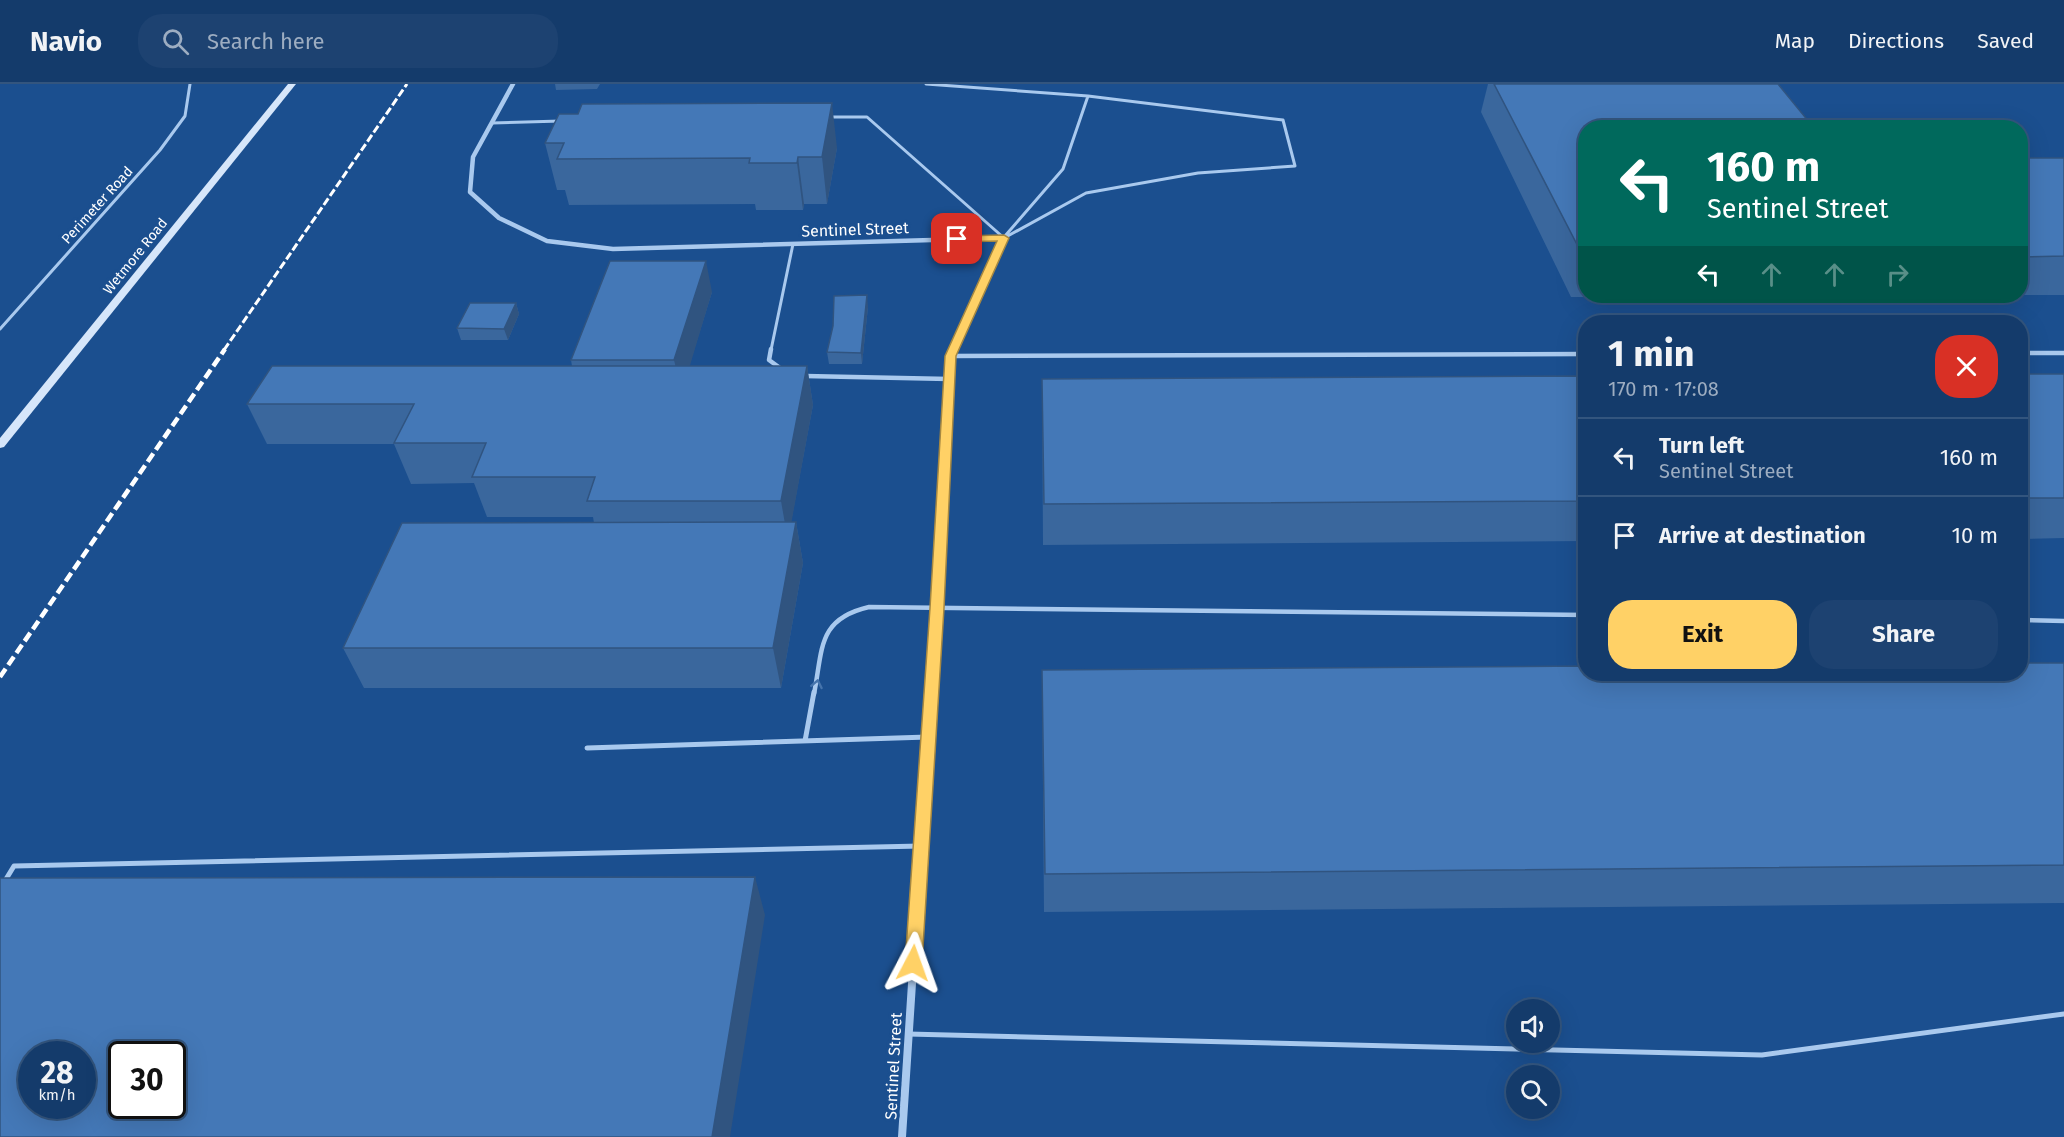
<!DOCTYPE html>
<meta charset="utf-8">
<style>
:root{--surface:#143b6b;--page:#1d4271;--text:#f1f3f6;--muted:#9dadc1;--line:#33557e;--accent:#ffd166}
body{margin:0;font-family:"Fira Sans",sans-serif;background:var(--page);color:var(--text);height:100vh;display:flex;flex-direction:column;font-size:22px;white-space:nowrap}
*{box-sizing:border-box;margin:0}
p{font-size:20px;color:var(--muted)}
.icon{flex:none;width:33px;height:33px;fill:none;stroke:currentColor;stroke-width:2;stroke-linecap:round;stroke-linejoin:round}
.map{position:relative;flex:1;overflow:hidden}
.panel{position:absolute;left:1578px;top:231px;width:450px;height:366px;display:flex;flex-direction:column;background:var(--surface);border-radius:24px;box-shadow:0 6px 24px #0002,0 0 0 2px var(--line)}
.panel>*{flex:none}
.banner{position:absolute;left:1578px;top:36px;width:450px;height:183px;border-radius:24px;box-shadow:0 6px 24px #0002,0 0 0 2px var(--line);background:#00695c;color:#fff;overflow:hidden}
.fabs{position:absolute;left:1506px;top:915px;display:grid;gap:12px}
.fabs a{display:grid;place-items:center;width:54px;height:54px;border-radius:50%;background:var(--surface);box-shadow:0 6px 24px #0002,0 0 0 2px var(--line);font-size:30px}
.speed{position:absolute;left:18px;top:957px;display:flex;gap:12px;font-size:30px;font-weight:700;text-align:center}
.speed>*{display:grid;place-content:center;width:78px;height:78px;border-radius:50%;background:var(--surface);box-shadow:0 6px 24px #0002,0 0 0 2px var(--line);line-height:1}
.speed small{font-size:15px;font-weight:400}
.speed .limit{border:3px solid #111;border-radius:9px;background:#fff;color:#111}
.pin{position:absolute;display:grid;place-items:center;width:51px;height:51px;color:#fff;margin:-26px;border-radius:12px;box-shadow:0 3px 9px #0006}
.me{position:absolute;width:66px;margin:-33px;rotate:4deg;stroke-linejoin:round;filter:drop-shadow(0 0 4px #0008)}
.turn{display:flex;align-items:center;gap:21px;height:126px;padding:0 30px;font-size:27px}
.turn .icon{width:78px;height:78px;stroke-width:2.5}
.turn b{display:block;font-size:42px;line-height:51px}
.lanes{display:flex;align-items:center;height:57px;padding:0 30px;background:#0003;justify-content:center;gap:30px;direction:ltr}
.lanes .off{opacity:.35}
.round{display:grid;place-items:center;flex:none;width:63px;height:63px;border-radius:24px;background:var(--page)}
.overview{display:flex;align-items:center;justify-content:space-between;height:102px;padding:0 30px}
h1{font-size:36px;font-weight:700;line-height:45px}
.primary-button{display:flex;gap:12px;margin-top:auto;padding:12px 30px}
.primary-button a{flex:1;height:69px;border-radius:24px;background:var(--accent);color:#111;font-size:24px;font-weight:700;line-height:69px;text-align:center}
.primary-button a+a{background:var(--page);color:var(--text)}
ul{padding:0;list-style:none}
li{display:flex;align-items:center;gap:18px;height:78px;padding:0 30px;border-top:2px solid var(--line)}
li div{flex:1}
li b{display:block;font-size:22px}
li em{font-style:normal}
header{display:flex;align-items:center;gap:36px;box-sizing:border-box;height:84px;padding:0 30px;background:var(--surface);border-bottom:2px solid var(--line)}
header strong{font-size:28px}
nav{display:flex;gap:33px;margin-inline-start:auto;font-size:21px}
.search{width:420px;height:54px;background:var(--page);display:flex;align-items:center;gap:15px;box-sizing:border-box;padding:0 21px;border-radius:24px;color:var(--muted);font-size:22px}
.map>svg:first-child{display:block}
.lines{fill:none;stroke-linecap:round;stroke-linejoin:round}
.service-far2{stroke:#a9c9ee;stroke-width:3}
.service-far1{stroke:#a9c9ee;stroke-width:4.5}
.service{stroke:#a9c9ee;stroke-width:5}
.minor-far2{stroke:#a9c9ee;stroke-width:4.5}
.minor-far1{stroke:#a9c9ee;stroke-width:5}
.minor{stroke:#a9c9ee;stroke-width:8}
.secondary{fill:#d6e6fa;fill-rule:evenodd}
.rail-far1{stroke:#fff;stroke-width:3;stroke-dasharray:8 3;stroke-linecap:butt}
.rail{stroke:#fff;stroke-width:4.5;stroke-dasharray:10 4.5;stroke-linecap:butt}
.wall{fill:#3a679d}
.shaded-wall{fill:#305480}
.building{fill:#4478b7;stroke:#305480;stroke-width:1.5;fill-rule:evenodd}
.oneway{stroke:#4674ac}
.route{fill:#ffd166;stroke:#a68842;stroke-width:1.5}
.labels{text-anchor:middle;stroke-width:6;stroke-linejoin:round;paint-order:stroke}
.far-street-label{font-size:14px;fill:#fff;stroke:#1b4f8f}
.street-label{font-size:16px;fill:#fff;stroke:#1b4f8f}
</style>
<header>
<strong>Navio</strong>
<div class="search"><svg class="icon" aria-label="search" viewBox="0 0 24 24"><circle cx="10" cy="10" r="6"/><path d="M15 15l6 6"/></svg>Search here</div>
<nav><a>Map</a><a>Directions</a><a>Saved</a></nav>
</header>
<div class="map">
<svg width="2064" height="1053" viewBox="0 0 2064 1053">
<rect width="100%" height="100%" fill="#1b4f8f"/>
<g class="lines">
<path class="service-far2" d="M926,0L1088,12L1063,85L1005,152
M830,33H867L1004,154
M492,39L561,37
M1004,154L1086,109L1198,89L1295,82L1283,36L1088,12
M0,245L160,66L185,32L190,0
M771,266L793,160"/>
<path class="service-far1" d="M771,265L769,276L780,284
M2020,269H2064
M950,272L1586,270
M805,292L949,295
M2020,536L2064,537
M814,610C823,565 817,535 869,523L1586,531"/>
<path class="service" d="M805,657L814,608
M587,664L928,653
M0,805L14,782L921,762
M908,950L1762,971L2064,930"/>
<path class="minor-far2" d="M513,0L473,73L470,108L499,134L547,157L613,165L1004,154L953,266"/>
<path class="minor-far1" d="M931,610L950,272L953,265"/>
<path class="minor" d="M902,1053L931,608"/>
<path class="secondary" d="M288,0H296L4,363L0,364V354Z"/>
<path class="rail-far1" d="M224,266L407,0"/>
<path class="rail" d="M0,593L225,265"/>
</g>
<path class="wall" d="M555,0H600L597,5L556,6Z
M1488,0H1778L1586,44V212H1926L1571,213L1481,28Z
M545,59L837,64L827,120H804L803,126H756L755,120L569,121L565,106H557Z
M2020,74H2064V211H2020Z
M712,208L689,282H807L813,321L791,438H796L803,479L781,604H364L343,564L594,439L593,433H487L474,399L411,400L394,360H267L247,320L572,282L571,276Z
M516,219L519,230L508,256H461L457,244Z
M868,223L862,280H829L827,268Z
M2020,290H2064V454L2020,455Z
M1586,292V457L1043,461L1042,295Z
M2064,579V819L1044,828L1042,586Z"/>
<path class="shaded-wall" d="M832,19L837,64L827,120L822,73Z
M798,73L804,120L803,126L797,79Z
M706,177L712,208L682,308L674,276Z
M867,211L868,223L862,280L861,269Z
M516,219L519,230L508,256L504,245Z
M807,282L813,321L788,457L781,417Z
M796,438L803,479L781,604L773,564Z
M755,793L765,831L730,1053H712Z"/>
<path class="building" d="M1494,0H1778L1814,44H1586V174H1584Z
M832,19L822,73H798L797,79H749L750,74L557,75L564,59H545L559,30H578L582,20Z
M2020,74H2064V172L2020,173Z
M610,177H706L674,276H571Z
M867,211L861,269L827,268L833,242L834,212Z
M470,219H516L504,245L457,244Z
M272,282H807L781,417H587L595,393H472L486,359H394L414,320H247Z
M2020,290H2064V414H2020Z
M1586,292V417L1044,420L1042,295Z
M796,438L773,564H343L402,439Z
M2020,579H2064V781L1045,790L1042,586L1586,582V590H2020Z
M755,793L712,1053H0V794ZM32,970H82V1022H32ZM122,970H172V1022H122Z"/>
<defs><path id="oneway-chevron" d="M-2-3.5L2.5 0L-2 3.5" fill="none" stroke-width="1.6" stroke-linecap="round" stroke-linejoin="round" transform="scale(1.5)"/></defs>
<use class="oneway" href="#oneway-chevron" transform="translate(817 600) rotate(-79)"/>
<path class="route" d="M1004,151L1009,154L956,272L944,524L922,879L919,885L913,887L907,885L905,879L930,524L945,272L997,157L957,158L952,155L957,152Z"/>
<g class="labels">
<g class="far-street-label">
<text transform="translate(97 121) rotate(-48)" y="5">Perimeter Road</text>
<text transform="translate(135 172) rotate(-51)" y="5">Wetmore Road</text>
</g>
<g class="street-label">
<text transform="translate(855 145) rotate(-2)" y="6">Sentinel Street</text>
<text transform="translate(893 982) rotate(-87)" y="6">Sentinel Street</text>
</g>
</g>
</svg>
<div class="fabs">
<a><svg class="icon" aria-label="sound" viewBox="0 0 24 24"><path d="M4 9h4l5-4v14l-5-4H4zM17 9q2 3 0 6"/></svg></a>
<a><svg class="icon" aria-label="search" viewBox="0 0 24 24"><circle cx="10" cy="10" r="6"/><path d="M15 15l6 6"/></svg></a>
</div>
<div class="speed"><div>28<small>km/h</small></div><div class="limit">30</div></div>
<div class="pin" style="left:957px;top:155px;background:#d93025"><svg class="icon" aria-label="arrive" viewBox="0 0 24 24"><path d="M6 21V4h12l-3 4 3 4H6"/></svg></div>
<svg class="me" style="left:913px;top:879px" viewBox="-20 -20 40 40"><path d="M0-17L14 15 0 8-14 15z" fill="#ffd166" stroke="#fff" stroke-width="4"/></svg>
<div class="banner">
<div class="turn"><svg class="icon" aria-label="left" viewBox="0 0 24 24"><path d="M17 20v-9H6M10 6l-5 5 5 5"/></svg><div><b>160 m</b>Sentinel Street</div></div>
<div class="lanes"><svg class="icon" aria-label="left" viewBox="0 0 24 24"><path d="M17 20v-9H6M10 6l-5 5 5 5"/></svg><svg class="icon off" aria-label="ahead" viewBox="0 0 24 24"><path d="M12 20V5M6 11l6-6 6 6"/></svg><svg class="icon off" aria-label="ahead" viewBox="0 0 24 24"><path d="M12 20V5M6 11l6-6 6 6"/></svg><svg class="icon off" aria-label="right" viewBox="0 0 24 24"><path d="M7 20v-9h11M14 6l5 5-5 5"/></svg></div>
</div>
<section class="panel">
<div class="overview"><div><h1>1 min</h1><p>170 m · 17:08</p></div><a class="round" style="background:#d93025;color:#fff"><svg class="icon" aria-label="close" viewBox="0 0 24 24"><path d="M6 6l12 12M18 6L6 18"/></svg></a></div>
<ul>
<li><svg class="icon" aria-label="left" viewBox="0 0 24 24"><path d="M17 20v-9H6M10 6l-5 5 5 5"/></svg><div><b>Turn left</b><p>Sentinel Street</p></div><em>160 m</em></li>
<li><svg class="icon" aria-label="arrive" viewBox="0 0 24 24"><path d="M6 21V4h12l-3 4 3 4H6"/></svg><div><b>Arrive at destination</b></div><em>10 m</em></li>
</ul>
<div class="primary-button"><a>Exit</a><a>Share</a></div>
</section>
</div>
